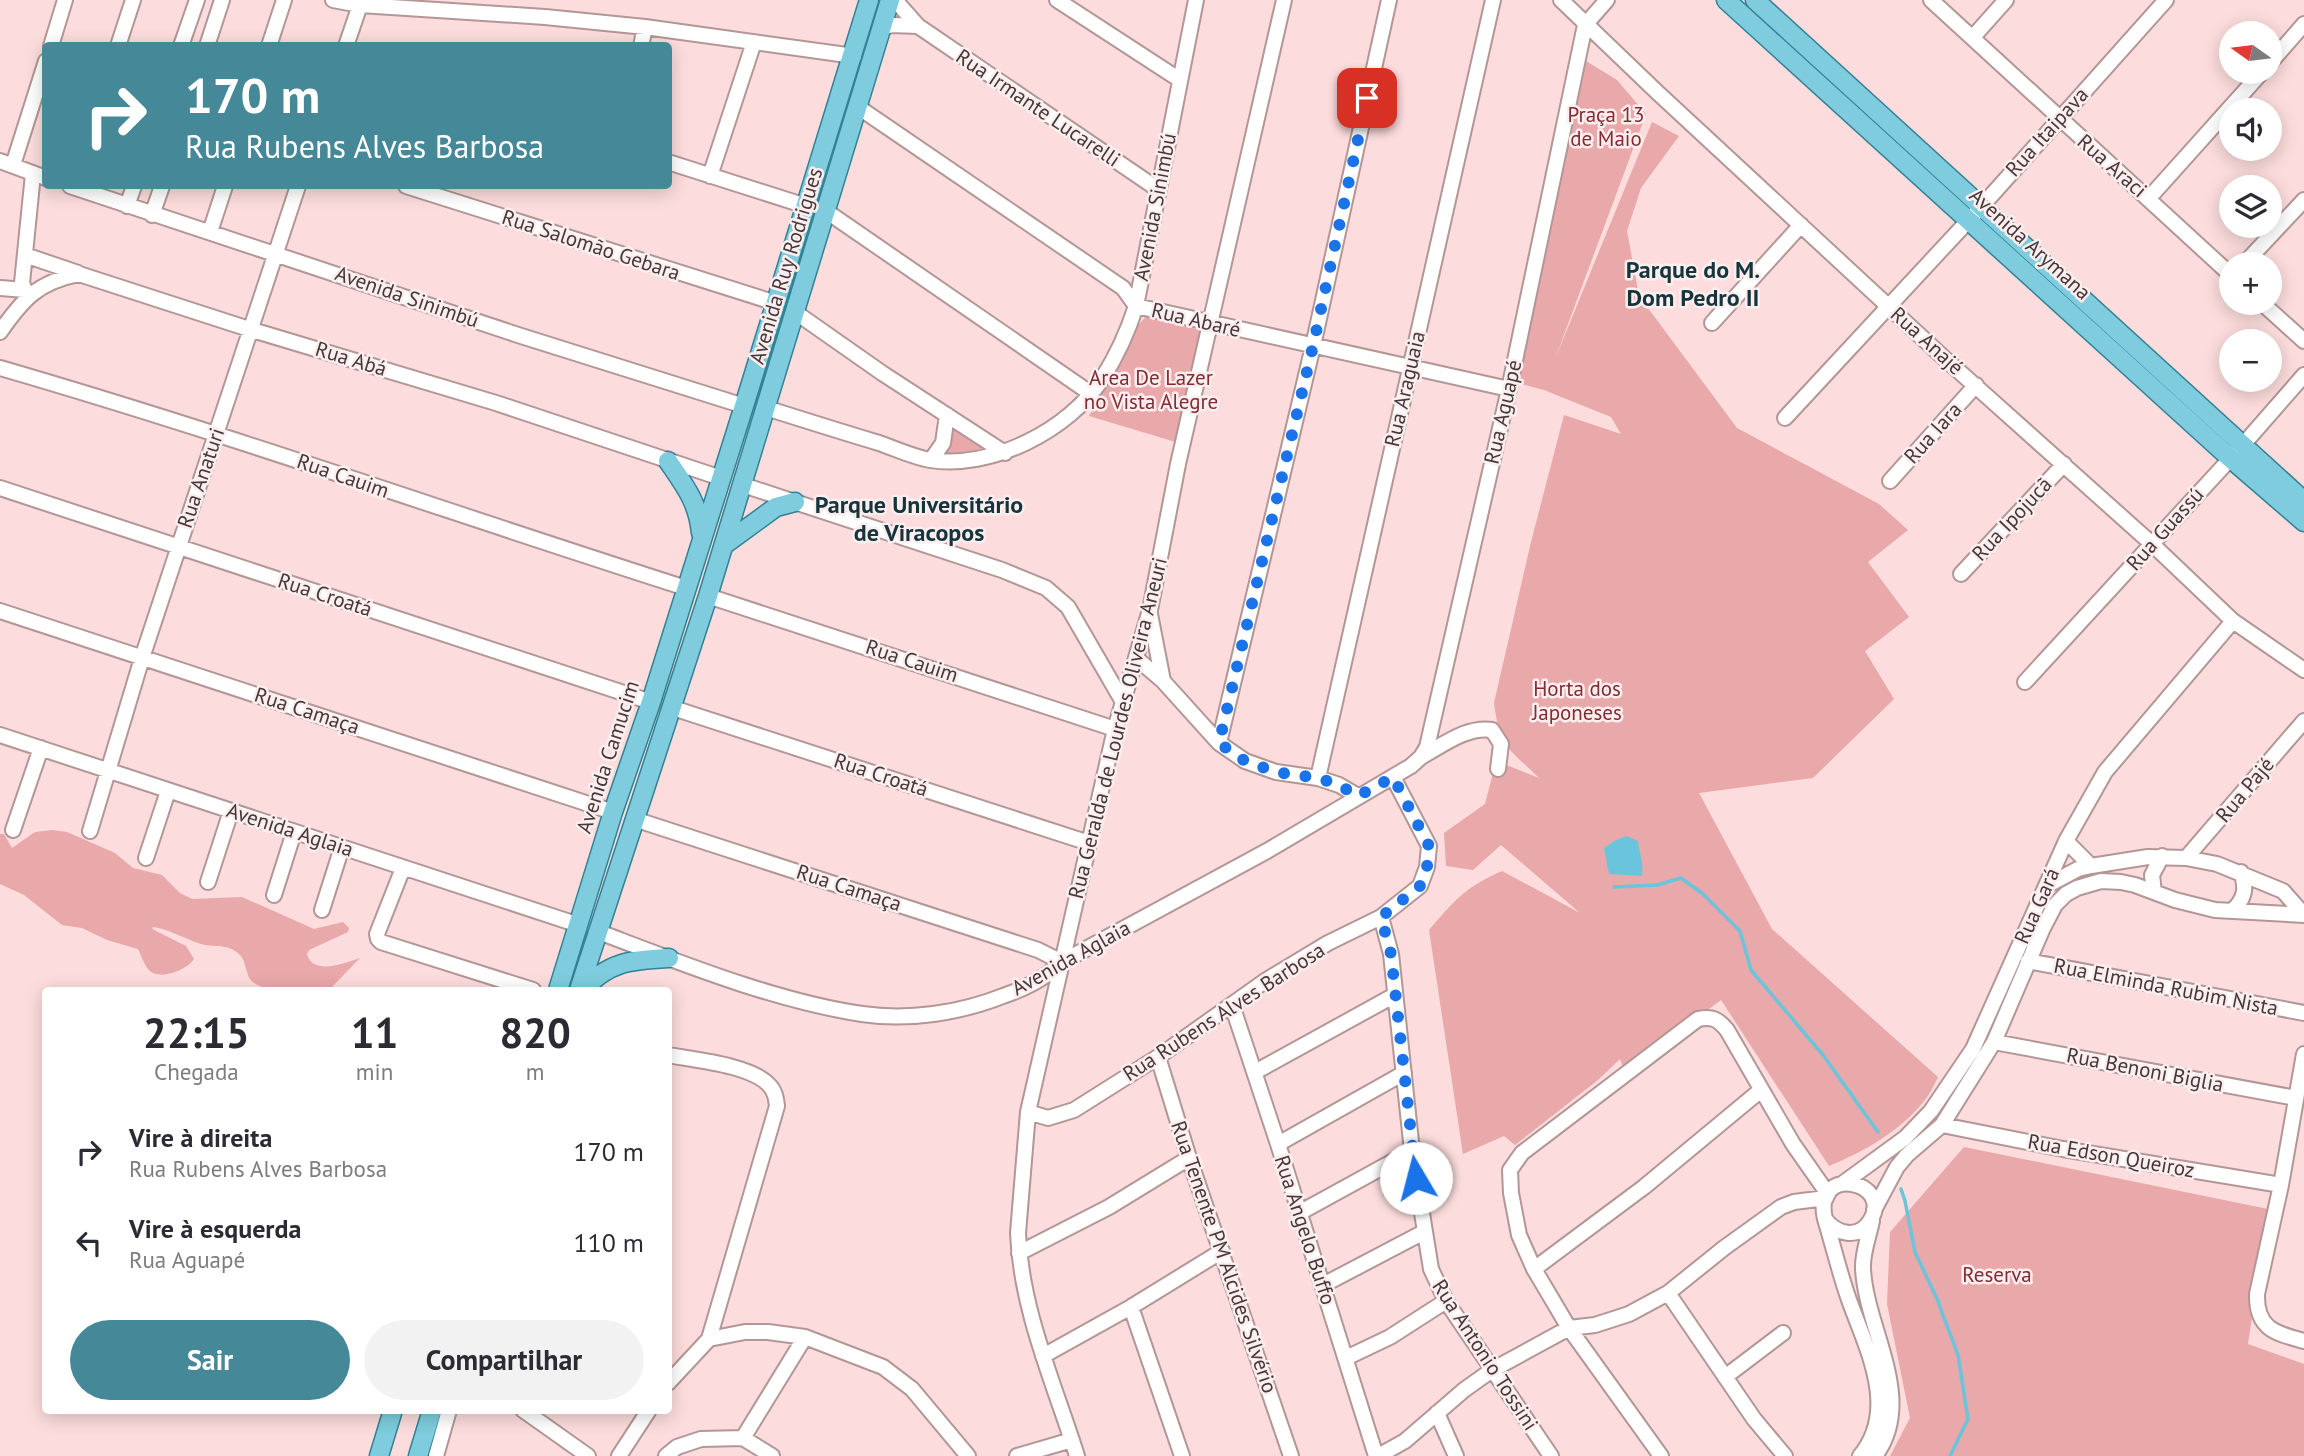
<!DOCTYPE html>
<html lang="pt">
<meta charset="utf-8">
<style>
:root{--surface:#fff;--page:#f2f2f3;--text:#2b2b33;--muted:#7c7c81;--accent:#458898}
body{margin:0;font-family:"PT Sans",sans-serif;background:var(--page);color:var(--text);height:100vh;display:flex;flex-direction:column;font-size:26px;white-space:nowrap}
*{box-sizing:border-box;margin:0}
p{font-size:23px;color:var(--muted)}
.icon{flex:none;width:38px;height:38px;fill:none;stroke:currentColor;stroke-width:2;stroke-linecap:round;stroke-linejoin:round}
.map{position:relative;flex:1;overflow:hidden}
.sheet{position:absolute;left:42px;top:987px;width:630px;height:427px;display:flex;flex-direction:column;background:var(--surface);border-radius:7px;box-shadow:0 4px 18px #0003}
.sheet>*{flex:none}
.hud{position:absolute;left:42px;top:42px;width:630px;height:147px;border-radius:7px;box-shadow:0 4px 18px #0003;background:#458898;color:#fff;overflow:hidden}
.needle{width:46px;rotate:284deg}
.buttons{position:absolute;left:2219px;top:21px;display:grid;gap:14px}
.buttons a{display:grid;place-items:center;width:63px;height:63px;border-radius:50%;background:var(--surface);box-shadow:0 4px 18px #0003;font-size:35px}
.pin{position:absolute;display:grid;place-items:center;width:60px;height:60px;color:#fff;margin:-30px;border-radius:14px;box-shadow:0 4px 10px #0006}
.me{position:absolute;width:77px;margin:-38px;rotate:352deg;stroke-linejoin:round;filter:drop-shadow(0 0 5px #0008)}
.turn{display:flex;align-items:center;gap:24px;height:147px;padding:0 28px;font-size:32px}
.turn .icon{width:91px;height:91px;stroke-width:2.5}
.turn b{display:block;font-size:49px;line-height:60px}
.eta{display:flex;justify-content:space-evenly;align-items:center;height:119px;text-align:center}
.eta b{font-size:42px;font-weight:700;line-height:49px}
.primary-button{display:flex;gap:14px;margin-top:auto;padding:14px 28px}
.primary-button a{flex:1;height:80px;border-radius:42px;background:var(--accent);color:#fff;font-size:28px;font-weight:700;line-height:80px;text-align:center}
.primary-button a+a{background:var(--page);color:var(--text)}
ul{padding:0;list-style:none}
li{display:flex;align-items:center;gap:21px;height:91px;padding:0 28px}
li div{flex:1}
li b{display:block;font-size:26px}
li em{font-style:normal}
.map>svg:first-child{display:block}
.green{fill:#e9a8a9}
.water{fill:#6ac4db}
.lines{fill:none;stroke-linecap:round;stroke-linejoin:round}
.stream{stroke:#6ac4db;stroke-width:3.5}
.minor-casing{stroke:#b39696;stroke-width:18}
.major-casing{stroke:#328294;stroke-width:21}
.minor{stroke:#fff;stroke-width:14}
.major{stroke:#7eccdd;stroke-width:18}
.route{stroke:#1a73e8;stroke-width:12;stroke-dasharray:0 21.6}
.labels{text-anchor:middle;stroke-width:5;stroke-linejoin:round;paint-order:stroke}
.street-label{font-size:21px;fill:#453838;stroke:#fceeee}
.park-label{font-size:21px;fill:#832a33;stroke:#fceeee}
.quarter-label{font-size:24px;font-weight:bold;fill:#15353d;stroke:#fceeee}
</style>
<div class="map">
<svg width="2304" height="1456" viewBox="0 0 2304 1456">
<rect width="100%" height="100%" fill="#fcdcdc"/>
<path class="green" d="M1586,61L1617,80L1646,114L1555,359L1652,122L1679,136L1641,188L1627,231L1639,296L1737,428L1879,504L1908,530L1868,562L1909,617L1865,651L1894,699L1813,778L1699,793L1772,929L1938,1077C1934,1085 1930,1094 1924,1101C1901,1131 1863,1152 1829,1166L1721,1000L1625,1072L1620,1059L1598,1080L1515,1145L1504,1136L1463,1154L1429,930C1454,901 1465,887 1502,871L1580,913L1501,845L1473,870L1446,866L1444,833L1485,804L1496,761L1539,778C1509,748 1500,749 1494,703L1531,542L1564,415L1621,434L1611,417L1544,390L1517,383Z
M1147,315L1207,332L1179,443L1089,416L1116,369L1135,329Z
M951,425L972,437L982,448L980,454L957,457L946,453Z
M52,830L67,832L115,853L133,868L162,875L180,893L192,899L242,897L314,929L343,922L349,928L348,932L309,950L307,954C313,976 345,963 360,958L329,990C311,991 269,993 254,983C245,977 247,962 240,955C229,944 218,947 205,945C188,941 172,930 154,927L152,928L154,930L186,946L194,959C187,970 158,982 148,969C144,964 141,955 138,949L107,940L82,928L62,925L24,895L0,884V834H4L12,848L35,832Z
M1964,1147L2268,1209L2248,1344L2304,1364V1456H1890L1910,1418L1887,1304L1890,1232Z"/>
<path class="water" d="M1626,836L1638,841C1639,853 1644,863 1642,876L1609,874L1604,848L1614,841Z"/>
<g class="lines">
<path class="stream" d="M1614,887L1657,885L1681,878L1703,894L1740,931L1751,970L1823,1055L1878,1132
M1901,1189L1905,1201L1915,1252L1937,1299L1958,1355L1968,1419L1950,1456"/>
<g class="minor-casing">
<path id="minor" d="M333,0L360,5L545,17L645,27L854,56
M895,0L918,26L1159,190
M1057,0L1180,80
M1561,0L1658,93L1943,357L2152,544L2233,621L2304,670
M1931,0L2231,275
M882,28L892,25L918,26
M1973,37L2006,0
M51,46L65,0
M118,46L133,0
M181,46L197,0
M207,46L222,0
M269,46L284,0
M346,46L360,5
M641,46L645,27
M2270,63L2304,24
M858,107L1123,288L1136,306L1509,389
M0,161L46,178
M668,162L806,206
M13,165L46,61
M710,176L754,42
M70,186L518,335L744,406
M406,186L776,303
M2149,198L2262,72
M127,206L134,186
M826,211L1090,393
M152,215L162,186
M210,232L225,186
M25,255L78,273
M2244,264L2304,200
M0,288L25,290
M28,297L22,283L33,174
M2262,303L2304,341
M795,312L882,373L1005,453
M1712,323L1801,225
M0,332C23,299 38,282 79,274L249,329L496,403L721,478
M0,368C231,435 457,515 686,588
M766,408C804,420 842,432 879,443C896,449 913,457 930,460C991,470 1069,430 1102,379C1116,357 1128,331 1136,306L1196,0
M1785,418L1981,207L2166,0
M931,460L943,443L947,415
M1890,481L1976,385
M743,485L1002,570L1046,588L1068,607L1123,702
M0,488L651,702
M1961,574L2064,464
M708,596L1115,729
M0,611L613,812
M1150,614L1163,681
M1136,658L1163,681L1219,743L1245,761L1276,772L1318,778L1339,785L1358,796
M2025,682L2242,446L2304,375
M673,708L1089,843
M0,735L579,925
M1219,743L1313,346L1389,0
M1421,757C1443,745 1467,726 1492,730L1501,744L1498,769
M1318,778L1493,0
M634,819L1038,950L1062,962
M13,830L41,748
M90,831L142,658L298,186
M2066,841L2091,866
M146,858L168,791
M2186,858L2304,721
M403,868L377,934L378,939L381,942L533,990
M208,882L231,811
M2046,886L2078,869L2091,866L2148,857L2186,858L2217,864L2283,891L2304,915
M2154,892L2152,875L2162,856
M274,895L294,832
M322,910L342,847
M2232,911C2245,899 2247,888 2241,872
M1381,917L1391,954L1412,1151L1431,1269L1446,1301L1551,1456
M599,932C681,963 775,1001 862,1014C908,1021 960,1013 1003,996C1026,988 1044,979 1062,962L1267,851L1411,766L1421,757L1427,747L1509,389L1585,25L1607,0
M2028,961L2304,1013
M1232,1005L1278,1144L1376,1456
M1994,1042L2296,1098
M2304,1054L2281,1185L2257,1294C2256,1329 2275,1333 2304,1341
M668,1055C695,1060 751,1065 769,1085C775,1091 776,1098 777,1106L709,1339
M1158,1057L1189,1158L1291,1456
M1255,1072L1395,995
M1028,1112L1048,1118L1074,1110L1158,1057L1265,981L1328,943L1381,917L1420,886L1427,867L1429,846L1393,777
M1942,1125L2063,1149L2281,1185
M1278,1144L1404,1073
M1842,1184L1905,1138L1931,1111L1973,1049L2066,841L2105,772L2233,621
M1874,1210L1897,1167L1907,1155L1942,1125L1994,1042L2043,928L2055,905L2066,894L2077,888L2101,881L2121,882L2135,885L2175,900L2215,910L2304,915
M1299,1213L1412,1151
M1825,1219C1836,1234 1858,1240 1870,1221C1895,1181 1812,1163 1825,1219C1833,1245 1839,1271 1848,1297C1865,1346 1900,1408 1860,1456
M1872,1221C1869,1236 1862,1254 1863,1269C1866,1330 1917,1399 1875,1456
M1019,1253L1109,1207L1189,1158
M1534,1269L1644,1187L1761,1090
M1323,1285L1424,1232
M1668,1293L1754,1419L1785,1456
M1131,1307L1182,1456
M1043,1356L1131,1307L1222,1251
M1346,1358L1390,1337L1446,1301
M1725,1377L1783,1333
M668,1383L709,1339L745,1332H768L805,1337L883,1367L912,1389L968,1456
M523,1410L588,1456
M1437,1413L1456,1456
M743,1438L805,1337
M436,1456L449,1410
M619,1456L649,1410
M666,1456L677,1447L701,1439L743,1438L772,1456
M1017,1456L1072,1440
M1077,1456C1054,1383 1021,1310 1018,1233L1028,1112L1115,729L1150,610L1178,464L1284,0
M1378,1456L1405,1441L1464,1390L1492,1370L1569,1328L1595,1325L1629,1314L1668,1293L1724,1248L1781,1207L1794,1202L1826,1198
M1661,1456L1569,1328L1534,1269L1519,1235L1511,1193L1510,1170L1522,1153L1698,1019C1712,1016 1718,1019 1727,1030L1793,1144L1828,1194"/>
</g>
<g class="major-casing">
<path id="major" d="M1726,0L2230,458L2304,522
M1755,0L2304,501
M668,461C685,486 698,502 701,533
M724,545L776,507L795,502
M558,990L613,812L651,702L744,406L869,0
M579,990L708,596L890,0
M583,990C609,961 632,960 669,958
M379,1456L393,1410
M418,1456L432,1410"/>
</g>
<use href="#minor" class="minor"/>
<use href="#major" class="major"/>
</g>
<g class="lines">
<path class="route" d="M1367,98L1313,346L1219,743L1245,761L1276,772L1318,778L1339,785L1358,796L1393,777L1429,846L1427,867L1420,886L1381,917L1391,954L1416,1178"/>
</g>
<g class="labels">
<g class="street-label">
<text transform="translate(1038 108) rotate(34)" y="7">Rua Irmante Lucarelli</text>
<text transform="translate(2047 132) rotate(-48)" y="7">Rua Itaipava</text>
<text transform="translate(2112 166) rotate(41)" y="7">Rua Araci</text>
<text transform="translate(1155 207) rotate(-79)" y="7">Avenida Sinimbú</text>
<text transform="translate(2030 244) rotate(42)" y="7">Avenida Arymana</text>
<text transform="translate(591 245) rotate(18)" y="7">Rua Salomão Gebara</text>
<text transform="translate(786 266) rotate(-73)" y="7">Avenida Ruy Rodrigues</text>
<text transform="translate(407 297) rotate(19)" y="7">Avenida Sinimbú</text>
<text transform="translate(1196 320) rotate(13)" y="7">Rua Abaré</text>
<text transform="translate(1927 341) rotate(42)" y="7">Rua Anajé</text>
<text transform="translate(351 359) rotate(17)" y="7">Rua Abá</text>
<text transform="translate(1405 389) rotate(-77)" y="7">Rua Araguaia</text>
<text transform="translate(1503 412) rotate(-77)" y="7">Rua Aguapé</text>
<text transform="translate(1933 433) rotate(-48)" y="7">Rua Iara</text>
<text transform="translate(343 476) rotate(19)" y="7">Rua Cauim</text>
<text transform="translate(201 478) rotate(-71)" y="7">Rua Anaturi</text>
<text transform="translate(2012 519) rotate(-47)" y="7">Rua Ipojucã</text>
<text transform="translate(2165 529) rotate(-48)" y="7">Rua Guassú</text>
<text transform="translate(325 595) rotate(18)" y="7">Rua Croatá</text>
<text transform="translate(912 661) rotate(18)" y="7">Rua Cauim</text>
<text transform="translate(307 711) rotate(18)" y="7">Rua Camaça</text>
<text transform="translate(1118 728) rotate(-76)" y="7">Rua Geralda de Lourdes Oliveira Aneuri</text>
<text transform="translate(608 757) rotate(-72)" y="7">Avenida Camucim</text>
<text transform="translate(881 775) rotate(18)" y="7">Rua Croatá</text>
<text transform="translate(2245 790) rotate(-50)" y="7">Rua Pajé</text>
<text transform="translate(290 830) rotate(18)" y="7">Avenida Aglaia</text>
<text transform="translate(849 888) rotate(18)" y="7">Rua Camaça</text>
<text transform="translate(2037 906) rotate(-66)" y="7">Rua Gará</text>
<text transform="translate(1071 958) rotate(-29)" y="7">Avenida Aglaia</text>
<text transform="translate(2166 987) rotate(11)" y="7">Rua Elminda Rubim Nista</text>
<text transform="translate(1224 1012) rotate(-33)" y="7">Rua Rubens Alves Barbosa</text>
<text transform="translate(2145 1070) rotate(11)" y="7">Rua Benoni Biglia</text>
<text transform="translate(2111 1156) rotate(10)" y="7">Rua Edson Queiroz</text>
<text transform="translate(1305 1230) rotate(72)" y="7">Rua Angelo Buffo</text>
<text transform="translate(1224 1257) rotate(71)" y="7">Rua Tenente PM Alcides Silvério</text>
<text transform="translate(1485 1355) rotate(57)" y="7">Rua Antonio Tossini</text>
</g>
<g class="park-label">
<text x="1606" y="122">Praça 13<tspan x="1606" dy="24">de Maio</tspan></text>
<text x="1151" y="385">Area De Lazer<tspan x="1151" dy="24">no Vista Alegre</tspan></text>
<text x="1577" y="696">Horta dos<tspan x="1577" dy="24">Japoneses</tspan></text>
<text x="1997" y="1282">Reserva</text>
</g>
<g class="quarter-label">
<text x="1693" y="278">Parque do M.<tspan x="1693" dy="28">Dom Pedro II</tspan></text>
<text x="919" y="513">Parque Universitário<tspan x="919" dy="28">de Viracopos</tspan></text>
</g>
</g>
</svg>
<div class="buttons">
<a><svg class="needle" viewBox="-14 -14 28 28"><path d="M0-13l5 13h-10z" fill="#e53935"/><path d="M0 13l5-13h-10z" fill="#7c7c81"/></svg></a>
<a><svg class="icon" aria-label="sound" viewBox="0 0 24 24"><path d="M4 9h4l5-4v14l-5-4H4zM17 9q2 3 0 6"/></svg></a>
<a><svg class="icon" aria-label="layers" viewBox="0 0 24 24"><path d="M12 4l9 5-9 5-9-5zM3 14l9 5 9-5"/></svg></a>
<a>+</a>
<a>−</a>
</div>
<div class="pin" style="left:1367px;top:98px;background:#d93025"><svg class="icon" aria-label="arrive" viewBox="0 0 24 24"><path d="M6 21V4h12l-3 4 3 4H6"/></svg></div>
<svg class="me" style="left:1416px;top:1178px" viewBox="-20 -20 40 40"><circle r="19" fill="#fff"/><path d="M0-13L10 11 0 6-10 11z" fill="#1a73e8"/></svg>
<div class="hud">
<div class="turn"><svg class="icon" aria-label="right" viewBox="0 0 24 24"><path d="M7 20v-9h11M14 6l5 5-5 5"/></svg><div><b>170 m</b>Rua Rubens Alves Barbosa</div></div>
</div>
<section class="sheet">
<div class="eta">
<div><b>22:15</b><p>Chegada</p></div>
<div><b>11</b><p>min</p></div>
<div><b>820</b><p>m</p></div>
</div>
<ul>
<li><svg class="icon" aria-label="right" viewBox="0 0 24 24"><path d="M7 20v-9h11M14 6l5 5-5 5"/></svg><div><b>Vire à direita</b><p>Rua Rubens Alves Barbosa</p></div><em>170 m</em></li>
<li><svg class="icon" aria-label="left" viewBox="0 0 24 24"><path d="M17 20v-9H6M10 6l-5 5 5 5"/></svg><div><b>Vire à esquerda</b><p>Rua Aguapé</p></div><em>110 m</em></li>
</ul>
<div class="primary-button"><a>Sair</a><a>Compartilhar</a></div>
</section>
</div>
